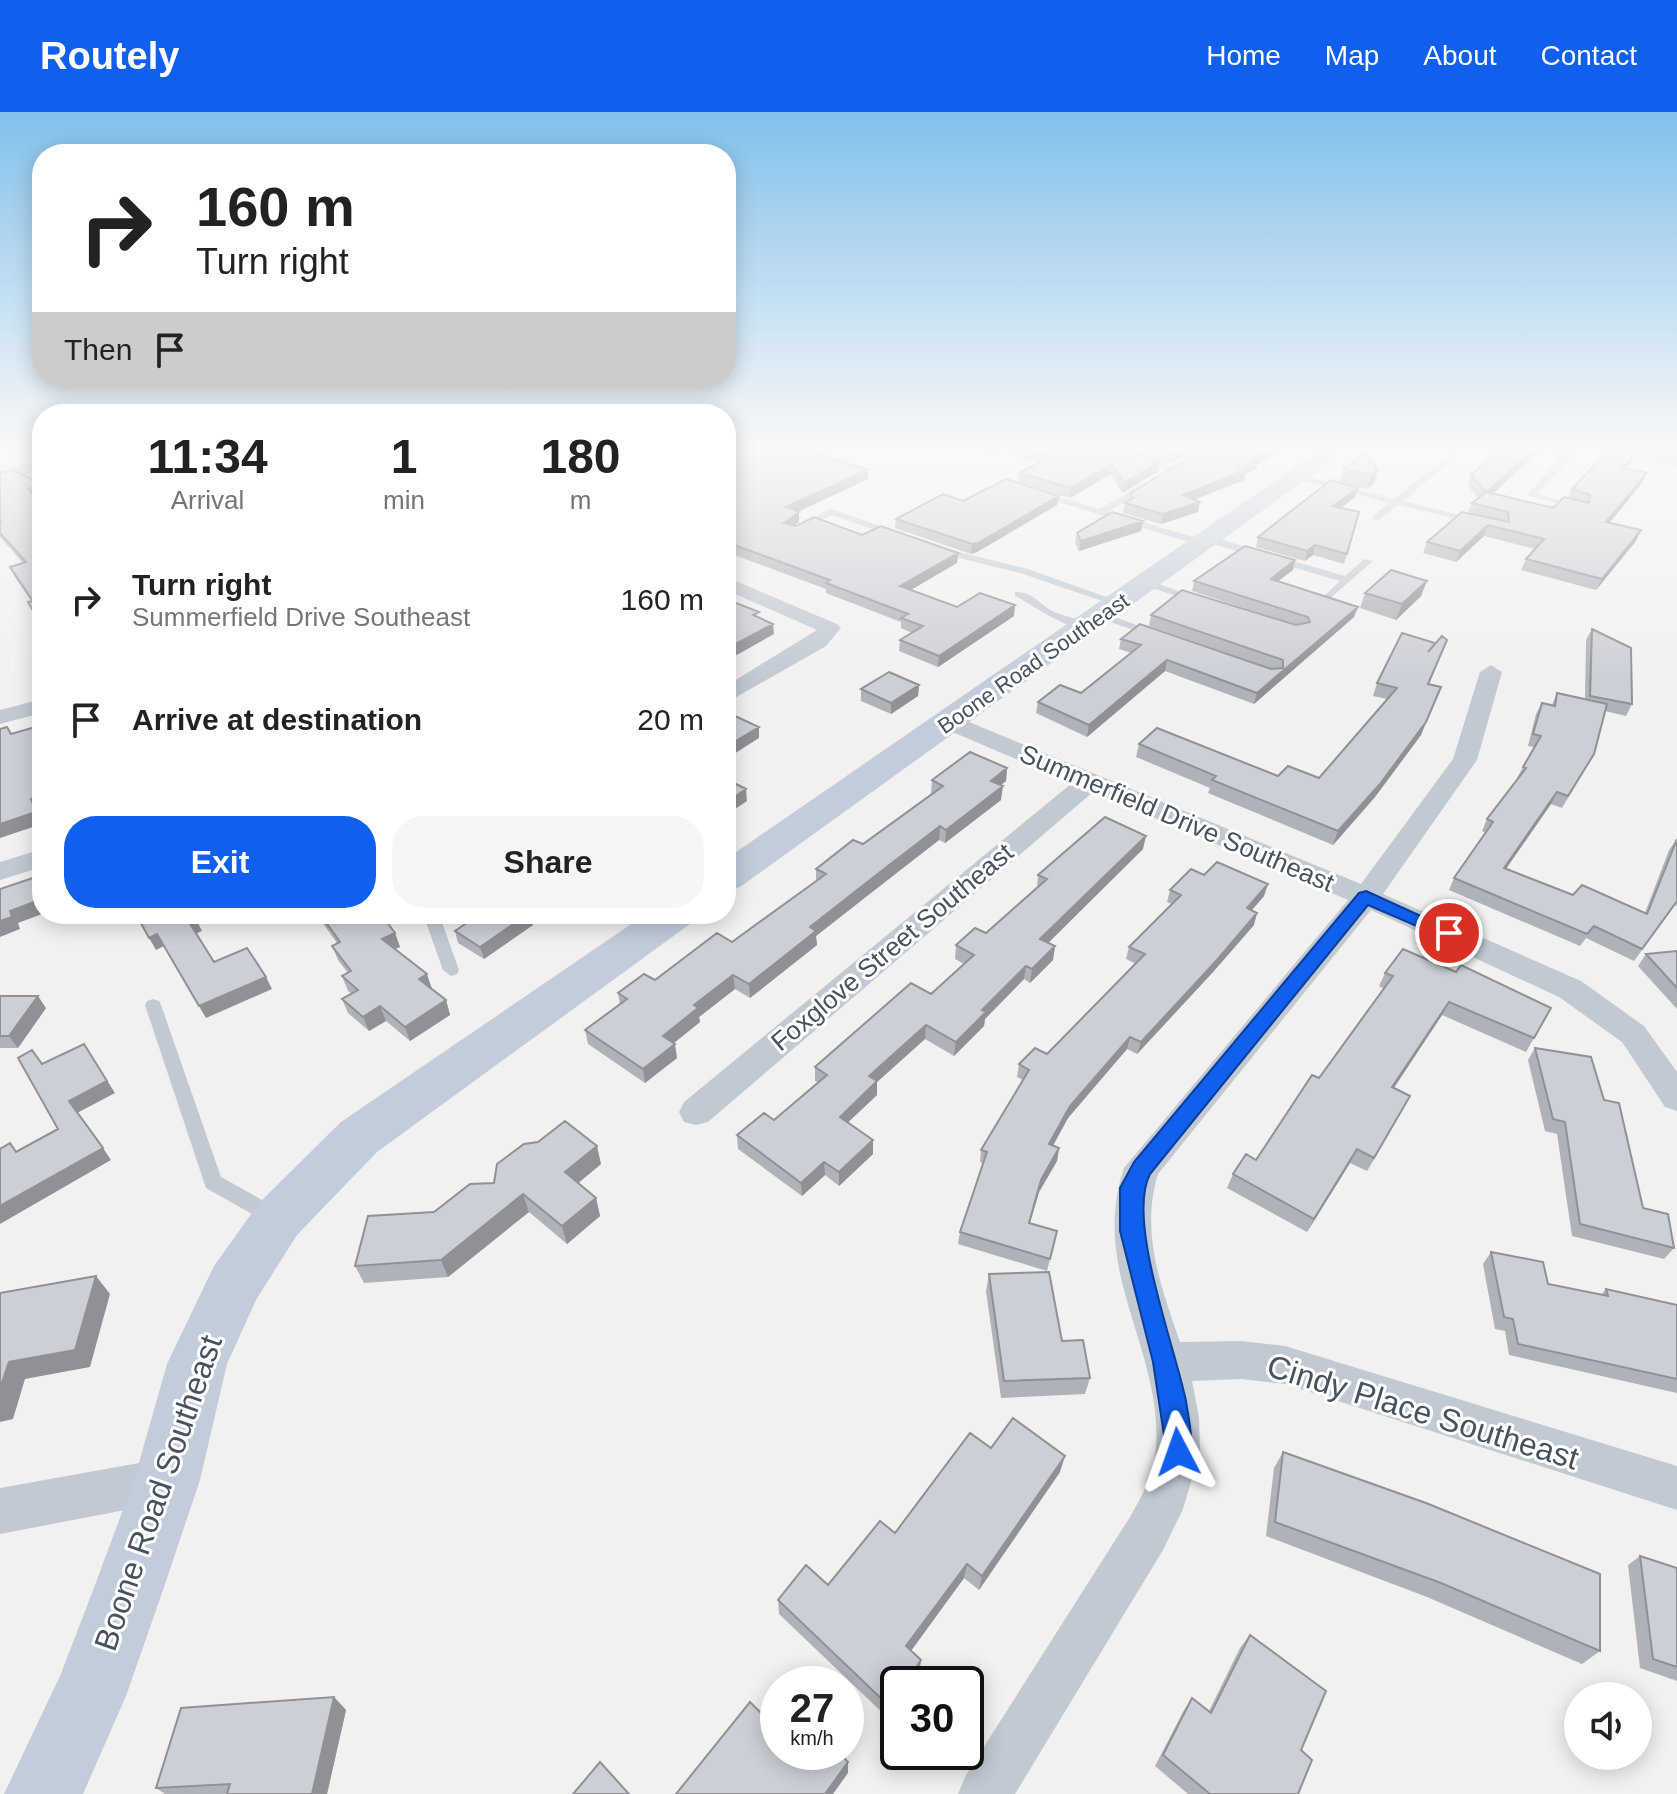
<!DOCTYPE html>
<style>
:root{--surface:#fff;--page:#f6f6f6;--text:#222;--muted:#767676;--accent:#115fed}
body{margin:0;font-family:Helvetica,sans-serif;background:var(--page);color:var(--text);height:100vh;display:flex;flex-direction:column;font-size:30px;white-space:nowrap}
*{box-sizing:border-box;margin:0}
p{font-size:26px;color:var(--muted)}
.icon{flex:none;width:44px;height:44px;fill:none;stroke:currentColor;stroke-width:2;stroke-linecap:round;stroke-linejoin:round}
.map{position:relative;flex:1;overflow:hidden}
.sheet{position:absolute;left:32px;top:292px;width:704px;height:520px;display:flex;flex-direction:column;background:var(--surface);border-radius:32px;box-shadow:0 4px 20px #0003}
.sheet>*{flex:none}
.banner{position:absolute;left:32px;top:32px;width:704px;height:244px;border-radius:32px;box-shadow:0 4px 20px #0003;background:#fff;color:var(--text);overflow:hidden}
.tools{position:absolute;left:1564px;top:1570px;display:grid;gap:16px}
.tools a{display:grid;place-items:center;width:88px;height:88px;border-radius:50%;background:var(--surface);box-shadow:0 4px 20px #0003;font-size:40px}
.speed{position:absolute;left:760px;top:1554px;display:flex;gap:16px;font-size:40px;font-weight:700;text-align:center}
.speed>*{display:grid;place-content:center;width:104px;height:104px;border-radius:50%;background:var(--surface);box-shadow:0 4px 20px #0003;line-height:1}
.speed small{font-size:20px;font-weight:400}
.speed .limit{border:4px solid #111;border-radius:12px;background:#fff;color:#111}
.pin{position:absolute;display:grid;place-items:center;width:68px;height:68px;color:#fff;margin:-34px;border:4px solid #fff;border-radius:50%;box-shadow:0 2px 8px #0007}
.me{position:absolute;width:88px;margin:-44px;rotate:356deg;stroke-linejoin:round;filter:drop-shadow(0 0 6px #0008)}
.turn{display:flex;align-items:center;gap:28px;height:168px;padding:0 32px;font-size:36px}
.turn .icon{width:104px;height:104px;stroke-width:2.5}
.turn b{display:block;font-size:56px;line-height:68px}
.then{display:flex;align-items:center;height:76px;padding:0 32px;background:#0003;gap:16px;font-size:30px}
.eta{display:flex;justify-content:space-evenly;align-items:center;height:136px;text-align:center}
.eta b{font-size:48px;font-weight:700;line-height:56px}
.primary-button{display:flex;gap:16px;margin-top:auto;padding:16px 32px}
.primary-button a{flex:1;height:92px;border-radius:32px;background:var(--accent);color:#fff;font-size:32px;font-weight:700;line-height:92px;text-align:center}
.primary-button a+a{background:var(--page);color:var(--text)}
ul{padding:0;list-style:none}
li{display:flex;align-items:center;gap:24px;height:120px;padding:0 32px}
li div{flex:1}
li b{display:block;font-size:30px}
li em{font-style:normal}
header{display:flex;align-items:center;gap:48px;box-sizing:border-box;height:112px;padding:0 40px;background:var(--accent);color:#fff}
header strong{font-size:38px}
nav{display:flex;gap:44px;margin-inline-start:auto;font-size:28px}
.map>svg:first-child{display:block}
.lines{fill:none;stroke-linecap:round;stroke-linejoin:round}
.lane{fill:#c1c9d3;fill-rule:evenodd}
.street{fill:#c1c9d3;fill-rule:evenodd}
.secondary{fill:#c2ccda;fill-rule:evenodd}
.wall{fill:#afb2b8}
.shaded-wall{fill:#8f9196}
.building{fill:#cccfd6;stroke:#8f9196;stroke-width:2}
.route{fill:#115fed;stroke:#0b3e9a;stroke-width:2}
.labels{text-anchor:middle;stroke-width:6;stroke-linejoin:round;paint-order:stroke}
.far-street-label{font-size:22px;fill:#47525f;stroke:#fff}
.street-label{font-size:26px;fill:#47525f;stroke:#fff}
.near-street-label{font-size:32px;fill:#47525f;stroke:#fff}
</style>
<header>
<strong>Routely</strong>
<nav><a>Home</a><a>Map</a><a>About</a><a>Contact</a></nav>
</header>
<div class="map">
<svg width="1677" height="1682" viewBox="0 0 1677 1682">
<rect width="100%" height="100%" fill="#f3f1f0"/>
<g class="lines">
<path class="lane" d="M971,335H983L1002,342L998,345Z
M1552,335H1560L1565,343L1579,335H1589L1567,349L1538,382L1582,395V399L1527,383L1559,347Z
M1450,342L1457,344L1403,389L1479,408V412L1398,393L1379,408H1373V404L1389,391L1291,365L1296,362L1394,387Z
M1139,345L1176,355L1177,357L1173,360L1136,350V346Z
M1147,370L1150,371V375L1108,400L1204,428V425H1212L1345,464L1364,447L1373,449L1327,489L1322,486L1340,469L1206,430V433H1198L1033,382L1038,379L1099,397Z
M831,397L898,420L900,422L892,424L832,403L804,417L796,415Z
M939,435L1028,457L1123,491L1114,493L1020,461L935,440L934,438Z
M1142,469H1150L1202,487L1197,490L1142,473Z
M1015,480C1031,479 1037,489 1049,497C1061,505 1079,505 1091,514C1074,524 1032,492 1015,484Z
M1096,501H1104L1161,522L1151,524L1096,505Z
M423,802H439L459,858L457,862L451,864L443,858Z
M153,887L159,889L161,893L221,1065L280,1098L283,1104L280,1110L273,1112L266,1110L206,1076L145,893L147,889Z"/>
<path class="street" d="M42,348V358L0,369V359Z
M726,465L837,512L841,516L826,534L726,591V574L817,518L726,478Z
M1491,553L1502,560L1477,648L1383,782L1581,869L1644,914L1677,960V999L1665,995L1622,930L1559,885L1371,798L1158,1062C1140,1120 1161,1175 1180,1230L1241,1229L1285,1234L1677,1354V1398L1285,1272L1241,1267L1192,1269L1199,1305L1200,1339L1183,1397L1163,1438L1015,1682H958L966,1663L1130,1405C1142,1384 1154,1362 1156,1337C1163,1236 1089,1160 1124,1056L1348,788L1093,680L708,1010L696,1013L684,1010L679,1000L684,990L1072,671L941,615L937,610L941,605H957L1361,772L1453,647L1480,560Z
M42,587V601L0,612V598Z
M42,737V755L0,768V750Z
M167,1346L183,1352L189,1368L183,1384L167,1390L0,1422V1376Z"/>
<path class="secondary" d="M1324,335H1351L740,775L726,779V747Z
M1595,335H1644L1677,341V355L1607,342Z
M646,802H696L690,812L377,1040L297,1123L256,1188L227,1252L200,1368L162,1481L126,1584L83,1682H4L60,1564L92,1481L134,1368L167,1252L214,1154L259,1091L341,1010Z"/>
</g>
<path class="wall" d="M726,335L868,367L798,400L799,410L794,413L862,423L958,441L957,451L910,478L957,495L1014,504L938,555L899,539L900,528L912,521L901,516V510L826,481V477L726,440Z
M1010,335H1110L1160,349L1159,359L1122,381L1111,362L1070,386L1018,370L1019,361L1037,351L1009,343Z
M1112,335H1195L1171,351Z
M1288,335L1257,353L1256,358L1245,362L1244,368L1194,387L1198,400L1161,412L1123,401L1125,391L1129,389L1130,381L1207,336Z
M1503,335H1542L1540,338L1493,381L1553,396L1568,386L1572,377L1636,340L1631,350L1626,356L1642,371L1610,410L1636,429L1596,478L1521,458L1526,447L1535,437L1484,424L1456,450L1423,441L1427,430L1468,401L1472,391L1478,386L1468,374L1471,363Z
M1344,356L1378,357L1374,371L1367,377L1340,370Z
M0,361L36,386L42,516L31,489L15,465L10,455L23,451L0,425Z
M1358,376L1355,385L1341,396L1359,400L1344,452L1313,443L1305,449L1256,435L1258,425Z
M963,389L1057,393L977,440L971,442L895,416L896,407Z
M1143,409L1141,419L1079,439L1075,431L1077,421Z
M1293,458L1278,469L1354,505L1254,592L1165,559L1087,625L1036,601L1038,590L1081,581L1131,541L1119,537L1121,527L1273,557L1149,514L1151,503L1284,509L1192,479L1194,469Z
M1365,481L1421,484L1396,508L1360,496Z
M1592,517L1632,592L1626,604L1605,599L1594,642L1562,696L1551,692L1506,757L1573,783L1645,801L1669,738L1677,727V794L1675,793L1634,849L1586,826L1580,834L1449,778L1454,766L1486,721L1482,719L1487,707L1518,667L1517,666L1523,655L1534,635L1528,634L1536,602L1542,591L1552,593L1557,581L1585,587L1586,528Z
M1447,528L1428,572L1421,623L1375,685L1333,733L1208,681L1210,676L1136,645L1139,632L1278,664L1319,666L1387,587L1373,584L1377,571Z
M919,573L918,584L891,602L861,589V577Z
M1007,656L1006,669L1001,673V688L945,731L939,728L875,777L816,824L817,833L750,886L735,877L699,905L700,910L674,931L677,946L645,971L588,932L585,918L620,892L618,881L655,868L732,830L816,769V757L863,732L931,682L932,668Z
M1143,737L1048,831L1055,834L1053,848L1030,871L1024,867L985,907L984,914L954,944L925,927L877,970V983L848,1010L873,1028V1042L839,1074L825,1063L802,1084L738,1037L737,1023L774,1008L818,970L815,969V955L931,882L964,852L955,847L956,833L986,821L1037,777L1038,763Z
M1204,763L1264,784L1252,798L1254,813L1213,860L1137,942L1127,937L1068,1006L1053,1034L1059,1036L1057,1049L1039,1080L1030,1111L1057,1119L1047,1159L958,1132L960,1120L983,1051L980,1050L981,1038L1023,968L1017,965L1019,952L1047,942L1136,852L1126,847L1129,835L1172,792L1167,790L1170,778Z
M308,802H381L395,821L400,835L395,837L432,877L446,888L450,903L410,929L386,909L369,919L348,901L342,887L351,881L348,879L342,864L348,861L338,848L332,834L337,831L319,806L313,809Z
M466,802H530L533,813L484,847L458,831L455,819L472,807Z
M1677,839V897L1638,854L1646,842Z
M1385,861L1534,926L1526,940L1442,903L1394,976L1403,997L1367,1059L1350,1051L1307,1120L1227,1076L1233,1062L1256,1048L1319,966L1384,877L1379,874Z
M0,884L46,896L18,936H0Z
M1535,936L1604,988L1643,1096L1674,1136L1664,1147L1572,1124L1557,1022L1545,1019L1528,948Z
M601,1052L578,1071L596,1086L600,1104L567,1132L529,1100L448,1165L364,1171L355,1154L434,1100L494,1071Z
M1491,1140L1548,1172L1601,1183L1606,1177L1677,1193V1281L1509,1243L1505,1219L1495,1217L1483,1152Z
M989,1162L1062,1229L1090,1266L1085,1282L1001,1286L986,1179Z
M991,1336L1060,1360L979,1478L964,1466L911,1539L921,1548L919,1561L912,1572H898L888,1606L779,1502L778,1488L828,1473L895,1421Z
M1283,1340L1600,1539L1582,1552L1427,1485L1266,1424L1274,1356Z
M1640,1444L1677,1456V1569L1640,1556L1628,1453Z
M1250,1523L1301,1638L1298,1682H1188L1155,1654L1184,1598L1192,1586L1209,1599L1240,1536Z
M334,1585L346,1598L327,1682H165L156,1676Z"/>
<path class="shaded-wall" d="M1183,335H1195L1171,351L1173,341Z
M1275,335H1288L1257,353L1256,358L1245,362L1244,368L1181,393L1183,383L1239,356L1252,346Z
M1537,335H1542L1540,338L1483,391L1487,380Z
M1636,340L1631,350L1618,366L1623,356Z
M1160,349L1159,359L1122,381L1124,371Z
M1112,352L1111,362L1070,386L1071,376Z
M1378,357L1374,371L1367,377L1371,363Z
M868,358V367L786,405V395Z
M1647,361L1642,371L1602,420L1606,410Z
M42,373V384L32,387L28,377Z
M1358,376L1355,385L1331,403L1333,394Z
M1059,384L1057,393L977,440L971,442L972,432Z
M1200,390L1198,400L1161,412L1163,402Z
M799,400V410L784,420V411Z
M1143,409L1141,419L1079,439L1081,429Z
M1488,413L1484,424L1456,450L1460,439Z
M1641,418L1636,429L1596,478L1602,467Z
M1315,433L1313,443L1305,449L1307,439Z
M958,441L957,451L899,485L900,474Z
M1295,448L1293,458L1268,477L1271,467Z
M1427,469L1421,484L1396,508L1402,492Z
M1015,493L1014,504L938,555L939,544Z
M1358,495L1354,505L1254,592L1257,581Z
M773,512L774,522L726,549V537Z
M1167,548L1165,559L1087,625L1089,613Z
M919,573L918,584L891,602V591Z
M1434,591L1421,623L1375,685L1333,733L1338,719Z
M759,615V626L726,647V635Z
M1007,656L1006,669L989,682L991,669Z
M1003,674L1001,688L945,731L946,718Z
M746,677L747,689L726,703V691Z
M1557,680L1551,692L1498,768L1504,756Z
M42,683V697L37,699L42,712L0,726V712L31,687Z
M940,714L939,728L816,824L817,833L750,886L749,872L810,815Z
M1146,724L1143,737L1038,841L1040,827Z
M1268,772L1264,784L1243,808L1247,796Z
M42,787V802L18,811L20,817L0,825V809L10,799Z
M1257,801L1254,813L1213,860L1137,942L1141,930Z
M310,802H317L319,806L313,809Z
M528,802H530L533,813L484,847L480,835Z
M196,807L202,819L195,822L189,810Z
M395,821L400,835L387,841L382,827Z
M157,822L164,834L156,838L149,826Z
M1055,834L1053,848L1030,871L1032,857Z
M1026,854L1024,867L985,907L984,914L954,944L956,930L982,898Z
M427,862L432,877L419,867Z
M733,863L735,877L699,905L700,910L665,938L663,924L694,893Z
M266,865L272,877L206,906L199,894Z
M38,884L46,896L18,936L9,924Z
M446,888L450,903L410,929L405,915Z
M1449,890L1442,903L1385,989L1392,975Z
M380,894L386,909L369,919L363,905Z
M926,913L925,927L877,970V983L840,1018V1005L869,964Z
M1130,925L1127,937L1068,1006L1047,1044L1049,1032L1070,994Z
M84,932L115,981L77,1001L69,989Z
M675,932L677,946L645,971L643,957Z
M1410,984L1403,997L1367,1059L1374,1046Z
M873,1028V1042L839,1074V1060Z
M597,1034L601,1052L570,1078L565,1060Z
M103,1036L111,1048L0,1112V1094Z
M1059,1036L1057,1049L1039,1080L1026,1123L1041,1068Z
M1357,1037L1350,1051L1307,1120L1314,1107Z
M824,1050L825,1063L802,1084L801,1071Z
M523,1082L529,1100L448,1165L441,1148Z
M596,1086L600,1104L567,1132L562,1114Z
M96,1164L110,1182L90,1255L25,1267L13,1307L0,1310V1277L9,1250Z
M1065,1344L1060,1360L979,1478L982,1464Z
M967,1452L964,1466L905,1547L906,1534Z
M921,1548L919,1561L912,1572H905Z
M898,1582V1592L888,1606L889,1594Z
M334,1585L346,1598L327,1682H312Z
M848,1650V1661L833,1682H825Z"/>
<path class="building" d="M726,335H797L868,358L786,395L799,400L784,411L796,414L814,405L862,423L881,414L958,441L900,474L957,495L980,481L1015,493L939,544L900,528L923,514L901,506L908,502L826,471L830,468L726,430Z
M1014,335H1110L1160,349L1124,371L1112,352L1071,376L1019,361L1050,345Z
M1149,335H1183L1173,341Z
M1207,335H1265L1269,336L1275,335L1259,344L1252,346L1258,348L1239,356L1246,358L1183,383L1200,390L1163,402L1125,391L1133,386L1130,381Z
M1503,335H1537L1487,380L1553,396L1564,385L1589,391L1590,383L1572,377L1611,335L1636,340L1623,356L1647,361L1606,410L1641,418L1602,467L1526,447L1544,427L1488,413L1460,439L1427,430L1462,400L1509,410L1508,400L1472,391L1486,380L1471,363Z
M1366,341L1378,357L1371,363L1344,356Z
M14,358L42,373L28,377L42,392V515L28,490L33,489L10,455L26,450L0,421V410H1L0,407V361Z
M1006,367L1059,384L978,431L972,432L896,407L943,382L963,389Z
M1331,368L1358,376L1333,394L1359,400L1347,442L1315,433L1307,439L1258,425Z
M1112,400L1143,409L1081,429L1077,421Z
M1245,434L1295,448L1271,467L1358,495L1257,581L1167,548L1089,613L1038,590L1060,573L1081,581L1141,533L1121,527L1140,512L1271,557L1283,556V548L1151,503L1182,478L1296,513L1310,510L1308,505L1194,469Z
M1391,458L1427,469L1402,492L1365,481Z
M726,487L759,500L753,503L773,512L726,537Z
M1592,517L1631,536L1632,592L1590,584Z
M1402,521L1435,531L1428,540L1442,524L1447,528L1428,572L1441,575L1426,610L1380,672L1338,719L1212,668L1216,664L1139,632L1157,616L1278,664L1288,654L1319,666L1397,576L1377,571Z
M889,560L919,573L891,591L861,577Z
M1557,581L1607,592L1594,642L1568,684L1557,680L1504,756L1573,783L1582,773L1647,802L1677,727V789L1642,837L1594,814L1587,822L1454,766L1493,710L1487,707L1526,656L1523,655L1541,624L1533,622L1542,591L1555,594Z
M735,604L759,615L726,635V609Z
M42,613V683L31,687L36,700L0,712V617L7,615L11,622Z
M970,640L1007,656L991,669L1003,674L946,718L940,714L875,764L810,815L816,819L749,872L733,863L694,893L698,896L663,924L675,932L643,957L585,918L627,887L618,881L644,862L655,868L717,821L732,830L826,762L816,757L853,728L863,732L943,674L932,668Z
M726,667L746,677L726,691Z
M1105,705L1146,724L1040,827L1055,834L1032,857L1026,854L982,898L986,900L956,930L926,913L869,964L877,969L840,1005L873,1028L839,1060L824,1050L801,1071L737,1023L764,1001L774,1008L827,963L815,955L911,871L931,882L974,843L956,833L975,816L986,821L1047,767L1038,763Z
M1217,750L1268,772L1247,796L1257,801L1217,848L1141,930L1130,925L1070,994L1049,1032L1059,1036L1041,1068L1029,1111L1057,1119L1050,1147L960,1120L987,1040L981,1038L1029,958L1019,952L1035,936L1047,942L1145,842L1129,835L1181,783L1170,778L1191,757L1204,763Z
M42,763V787L10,799L12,805L0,809V777Z
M136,802H193L196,807L189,810L214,850L247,836L266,865L199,894L157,822L149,826Z
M320,802H381L395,821L382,827L427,862L419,867L446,888L405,915L380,894L363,905L342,887L358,878L342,864L351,859L332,834L340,830Z
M480,802H528L480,835L455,819Z
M1403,837L1456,860L1461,853L1551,896L1534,926L1449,890L1392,975L1410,984L1374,1046L1357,1037L1314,1107L1233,1062L1246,1042L1256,1048L1312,963L1319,966L1393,864L1385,861Z
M1677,839V876L1646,842Z
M0,884H38L9,924H0Z
M84,932L107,969L69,989L103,1036L0,1094V1037L10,1031L16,1040L58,1017L18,946L32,938L42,952Z
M1535,936L1591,945L1604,988L1619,991L1643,1096L1668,1102L1674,1136L1580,1112L1565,1010L1553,1007Z
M565,1009L597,1034L565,1060L596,1086L562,1114L523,1082L441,1148L355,1154L368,1104L434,1100L470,1072L494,1071L497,1052L524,1032L538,1030Z
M1491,1140L1543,1150L1548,1172L1608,1184L1606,1177L1677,1193V1267L1518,1232L1513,1207L1504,1205Z
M1049,1160L1062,1229L1083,1228L1090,1266L1004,1269L989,1162Z
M96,1164L75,1238L9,1250L0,1277V1181Z
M1013,1306L1065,1344L982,1464L967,1452L906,1534L921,1548L905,1572H898V1582L889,1594L778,1488L806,1453L828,1473L880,1409L895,1421L970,1321L991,1336Z
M1283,1340L1426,1391L1600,1462V1539L1441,1471L1275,1410Z
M1640,1444L1677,1456V1555L1653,1547Z
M1250,1523L1326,1579L1301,1638L1312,1648L1298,1682H1210L1163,1643L1192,1586L1211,1601Z
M778,1583V1640H839L848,1650L825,1682H676L750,1590L763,1603Z
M334,1585L312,1682H227L230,1672L156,1676L181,1596Z
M600,1650L629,1682H573Z"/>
<linearGradient id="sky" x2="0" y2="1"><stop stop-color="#82c0eb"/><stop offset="0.59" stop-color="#faf9f8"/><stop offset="1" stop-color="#faf9f8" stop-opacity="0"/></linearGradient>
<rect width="1677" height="570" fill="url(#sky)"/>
<path class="route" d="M1366,779L1458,821L1455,825H1442L1368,793L1150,1062C1126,1108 1175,1235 1186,1289C1189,1310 1195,1330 1187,1350L1178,1354L1168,1350L1153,1250L1120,1119V1076L1134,1050L1359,781Z"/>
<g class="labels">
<g class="far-street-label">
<text transform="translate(1033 551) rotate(-35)" y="8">Boone Road Southeast</text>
</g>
<g class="street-label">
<text transform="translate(1177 706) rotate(23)" y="9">Summerfield Drive Southeast</text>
<text transform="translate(892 835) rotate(-40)" y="9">Foxglove Street Southeast</text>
</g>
<g class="near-street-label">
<text transform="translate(1423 1300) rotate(17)" y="11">Cindy Place Southeast</text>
<text transform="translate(158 1381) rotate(-71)" y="11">Boone Road Southeast</text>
</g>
</g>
</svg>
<div class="tools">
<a><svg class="icon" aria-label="sound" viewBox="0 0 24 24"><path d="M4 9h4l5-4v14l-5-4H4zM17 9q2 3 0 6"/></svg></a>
</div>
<div class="speed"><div>27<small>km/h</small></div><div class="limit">30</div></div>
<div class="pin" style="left:1449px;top:821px;background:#d93025"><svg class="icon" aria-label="arrive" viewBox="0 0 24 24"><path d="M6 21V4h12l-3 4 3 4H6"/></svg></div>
<svg class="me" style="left:1178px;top:1340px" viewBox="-20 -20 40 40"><path d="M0-17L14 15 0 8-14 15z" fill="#115fed" stroke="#fff" stroke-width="4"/></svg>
<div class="banner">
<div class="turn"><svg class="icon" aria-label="right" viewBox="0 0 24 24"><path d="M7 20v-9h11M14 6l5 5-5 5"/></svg><div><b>160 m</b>Turn right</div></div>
<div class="then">Then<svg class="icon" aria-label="arrive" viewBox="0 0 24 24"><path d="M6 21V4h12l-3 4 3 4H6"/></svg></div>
</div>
<section class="sheet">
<div class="eta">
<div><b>11:34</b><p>Arrival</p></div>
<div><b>1</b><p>min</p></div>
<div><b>180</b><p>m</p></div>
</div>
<ul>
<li><svg class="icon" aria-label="right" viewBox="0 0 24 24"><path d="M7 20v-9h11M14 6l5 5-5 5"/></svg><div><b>Turn right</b><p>Summerfield Drive Southeast</p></div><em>160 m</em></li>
<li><svg class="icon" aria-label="arrive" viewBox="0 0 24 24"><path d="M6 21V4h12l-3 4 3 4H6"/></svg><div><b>Arrive at destination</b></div><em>20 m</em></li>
</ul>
<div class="primary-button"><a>Exit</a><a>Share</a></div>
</section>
</div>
